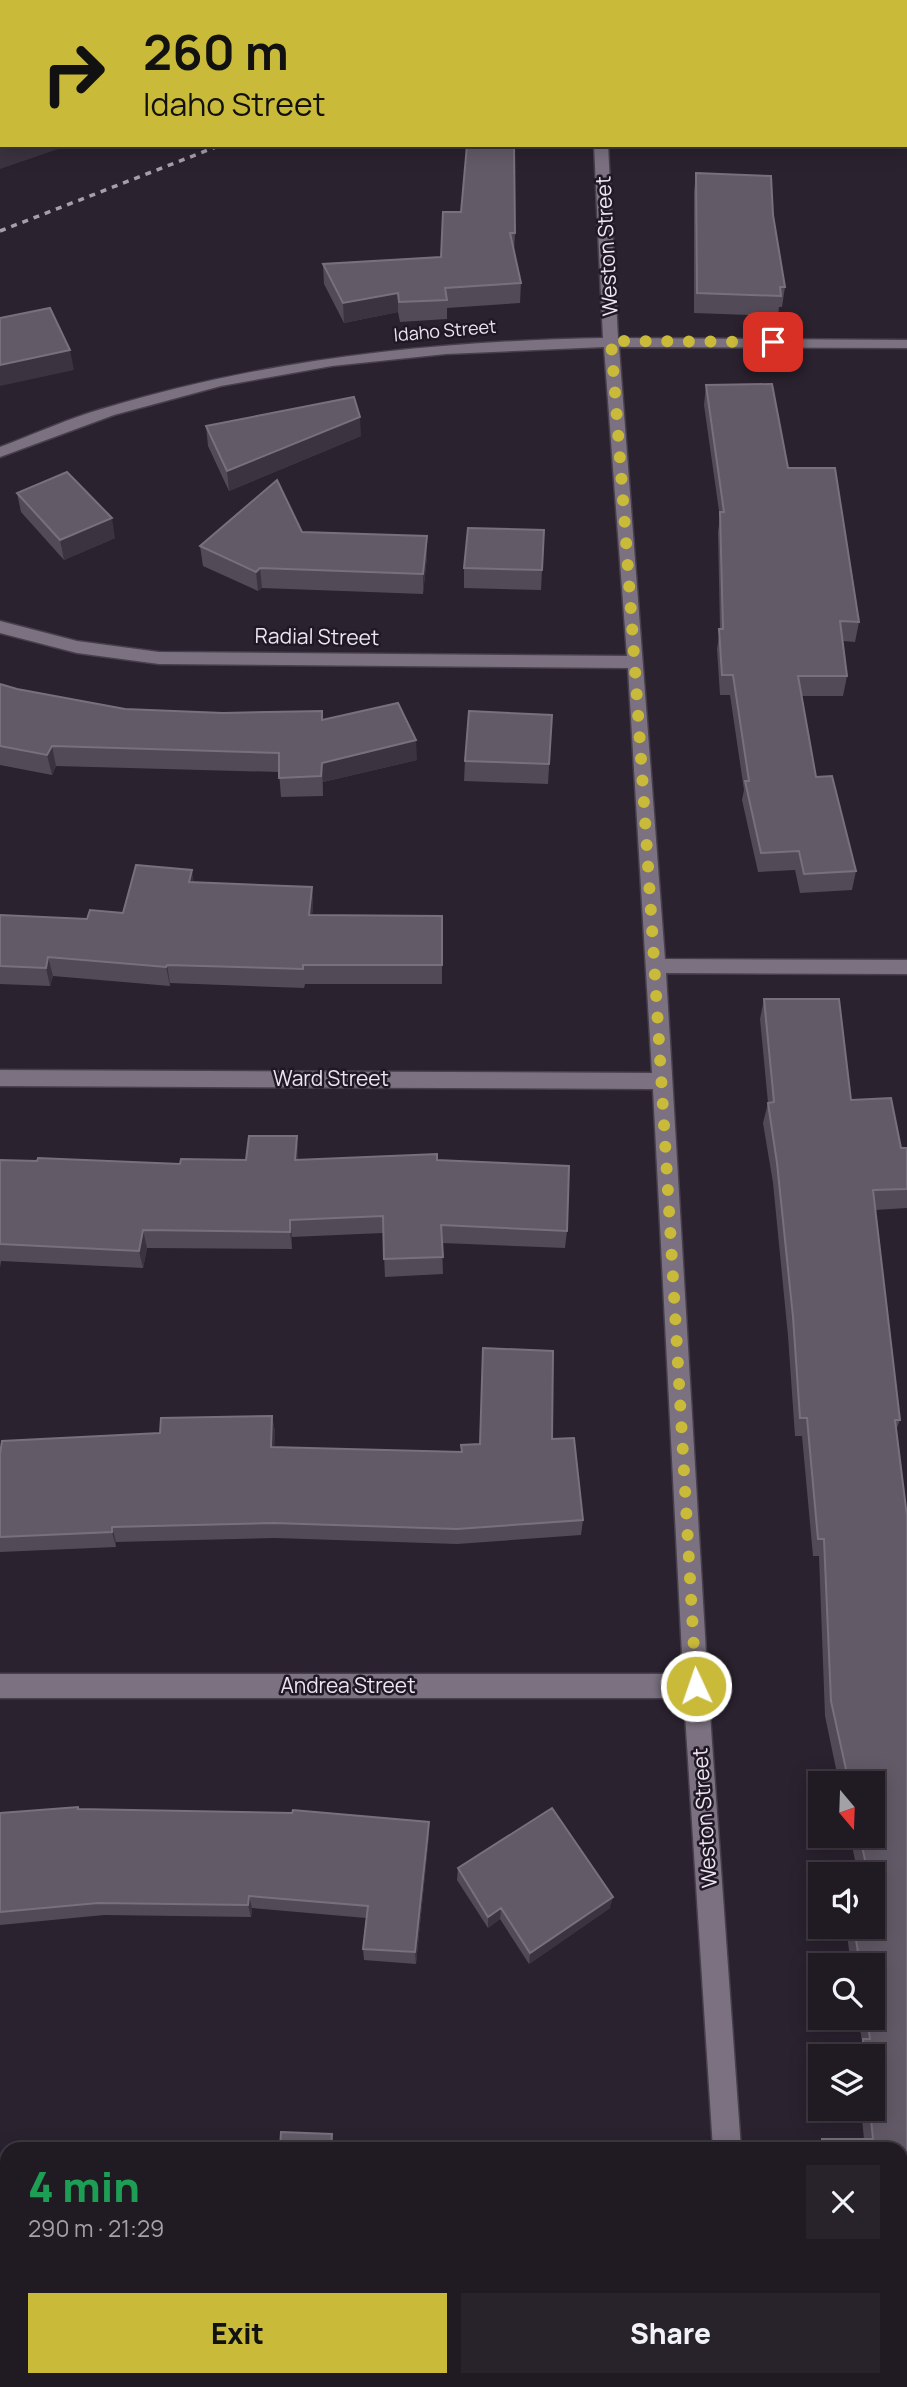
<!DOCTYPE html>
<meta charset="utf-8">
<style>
:root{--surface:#201a23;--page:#28232b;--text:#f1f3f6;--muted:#a2a1a6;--line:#3d3841;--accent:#c9ba3a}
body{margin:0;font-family:Manrope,sans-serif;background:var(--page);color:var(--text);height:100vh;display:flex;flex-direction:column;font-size:26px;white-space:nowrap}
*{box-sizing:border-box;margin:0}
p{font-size:23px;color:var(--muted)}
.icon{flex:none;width:38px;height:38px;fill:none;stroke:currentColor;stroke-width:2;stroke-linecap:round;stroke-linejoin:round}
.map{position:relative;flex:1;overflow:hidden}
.drawer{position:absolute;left:0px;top:2142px;width:908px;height:245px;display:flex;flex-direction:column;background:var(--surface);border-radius:21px 21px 0 0;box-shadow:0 4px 18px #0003,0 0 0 2px var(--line)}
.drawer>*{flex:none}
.hud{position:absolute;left:0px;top:0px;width:908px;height:147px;box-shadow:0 4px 18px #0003,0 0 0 2px var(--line);background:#c9ba3a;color:#111;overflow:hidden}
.needle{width:46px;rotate:161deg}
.controls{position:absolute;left:808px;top:1771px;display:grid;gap:14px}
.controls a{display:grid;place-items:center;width:77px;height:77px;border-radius:0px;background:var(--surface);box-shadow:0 4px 18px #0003,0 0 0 2px var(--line);font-size:35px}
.pin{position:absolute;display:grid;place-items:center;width:60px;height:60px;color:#fff;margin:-30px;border-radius:14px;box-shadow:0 4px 10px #0006}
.me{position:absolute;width:77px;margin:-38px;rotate:357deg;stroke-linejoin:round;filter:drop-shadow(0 0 5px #0008)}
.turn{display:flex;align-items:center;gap:24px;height:147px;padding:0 28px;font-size:32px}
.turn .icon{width:91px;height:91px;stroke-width:2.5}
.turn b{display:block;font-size:49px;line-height:60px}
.round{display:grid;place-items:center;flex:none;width:74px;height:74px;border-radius:0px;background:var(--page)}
.headline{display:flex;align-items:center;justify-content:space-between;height:119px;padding:0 28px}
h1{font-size:42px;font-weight:800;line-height:52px;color:#1e9e55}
.action{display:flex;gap:14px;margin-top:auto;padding:14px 28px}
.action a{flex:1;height:80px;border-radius:0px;background:var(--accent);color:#111;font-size:28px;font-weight:800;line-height:80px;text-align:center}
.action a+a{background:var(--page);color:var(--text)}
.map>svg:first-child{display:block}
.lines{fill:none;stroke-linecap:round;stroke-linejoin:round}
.minor-casing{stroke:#473f4b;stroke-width:3}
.minor{fill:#7b7181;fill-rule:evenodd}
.rail{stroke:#a59faa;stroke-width:3.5;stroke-dasharray:6 6;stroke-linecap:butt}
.wall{fill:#524a57}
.shaded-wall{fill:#3b3340}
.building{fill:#635a68;stroke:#78707d;stroke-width:2}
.route{stroke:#c9ba3a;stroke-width:12;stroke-dasharray:0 21.6}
.labels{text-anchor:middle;stroke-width:5;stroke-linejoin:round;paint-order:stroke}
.far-street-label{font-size:18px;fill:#ebe5ef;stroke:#201825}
.street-label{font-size:21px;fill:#ebe5ef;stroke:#201825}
</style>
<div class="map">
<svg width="907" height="2387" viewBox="0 0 907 2387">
<rect width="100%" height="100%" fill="#2a222f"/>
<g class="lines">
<g class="minor-casing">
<path id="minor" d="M594,145H608L618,338L907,340V348L619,347L665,959L907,960V974L666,973L708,1686L741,2149H713L684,1698H0V1674H683L653,1089L0,1086V1070L652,1073L628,668L159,664L77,653L0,633V621L77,641L159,652L627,656L604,347L446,354L332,366L221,386L114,415L0,457V447C35,434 69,418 105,408C266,359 435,341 603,338Z
M728,2380H758V2387H728Z"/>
</g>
<use href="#minor" class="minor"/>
<path class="rail" d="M590,2L594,0
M0,231L221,145"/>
</g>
<path class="wall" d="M696,173L773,215L785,287L782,307H779L778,316L694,313V192Z
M443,212L515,233L514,253L521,283L520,303L447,308V319L400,322L398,312L344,323L324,284L323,264L441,257Z
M706,385L788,468L859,622L855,642L843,641L847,676L843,696H802L816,777L856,871L852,890L800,893L795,870L758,872L742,800L744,790L730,695H720L717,649L720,629L718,532L720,518L704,405Z
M206,426L361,436L229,491L208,446Z
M17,493L115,538L64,560L21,512Z
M544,530L541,590L464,588V568Z
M302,532L427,556L423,594L262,588L258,591L203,566L200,546Z
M0,684L17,689L125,709L323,720L417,760L323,782V796L281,797L279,772L56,766L52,775L0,765Z
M552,715L548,784L464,781L465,761Z
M194,883L312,887L313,906L312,915L442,916V984H305L304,988L170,983V986L53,976L50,986L0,984V915L87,919L123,913Z
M764,999L851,1100L901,1148H907V1208L875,1210L900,1420L896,1430L907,1516V2211H901V2149H815V2147L822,2139H864L861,2109H873V2056H856V2049L862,2041L858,2018H873V1965H851L846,1927H873V1874H845L847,1870H857L850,1836H873V1783H839L825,1716L819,1556H813L802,1436H795L788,1336L773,1183L763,1123L768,1103L760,1019Z
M297,1136L298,1160H437L567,1231L565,1248L442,1243L443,1274L385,1277L383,1233L292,1237V1249L147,1248L143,1268L1,1261L0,1268V1160L180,1164L246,1160Z
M272,1416L275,1432L274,1447L461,1452V1445L552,1439L583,1520L581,1535L457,1544L275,1538L116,1542V1547L0,1552V1454L160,1433Z
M79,1810L429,1822V1835L416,1964L364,1960L363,1949L366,1918L252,1908L251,1917L104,1915L0,1925V1813Z
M458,1868L610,1908L529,1964L500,1919L488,1928L457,1880Z
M0,2250H7V2367L0,2368Z"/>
<path class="shaded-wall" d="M2,135V145H70L0,169V136Z
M398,293V312L344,323L343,303Z
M70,350L74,370L0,386V365Z
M360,417L361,436L229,491L227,471Z
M112,518L115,538L64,560L60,540Z
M427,536V556L423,594V574Z
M260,568L262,588L258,591L256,572Z
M416,740L417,760L323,782V796L322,763Z
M52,746L56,766L52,775L47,755Z
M192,870L195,889L189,882Z
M312,887L313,906L310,934L309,915Z
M48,957L53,976L50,986L46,968Z
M167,965L170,983V986L166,967Z
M297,1136L298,1154L297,1178L295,1160Z
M290,1220L292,1237V1249L290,1232Z
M143,1230L147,1248L143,1268L139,1251Z
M272,1416L275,1432L274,1463L271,1447Z
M112,1527L116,1542V1547L112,1532Z
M429,1822V1835L416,1964L415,1952Z
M249,1896L252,1908L251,1917L248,1905Z
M613,1897L610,1908L529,1964L530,1953Z
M501,1908L500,1919L488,1928V1917Z
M332,2134L334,2144V2149H331Z"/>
<path class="building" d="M0,0H322L324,2H2V135L0,136Z
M467,145H514L515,233H510L521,283L445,288L447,300L399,302L398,293L343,303L323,264L441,257L443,212H461Z
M696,173L771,176L773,215L785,287H780L781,296L697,293Z
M50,308L70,350L0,365V318Z
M772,384L788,468H835L859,622L840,621L847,676H798L816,777L832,776L856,871L804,874L799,851L761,853L745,781H749L733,675H722L719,629H723L720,512H724L706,385Z
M354,397L360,417L227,471L206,426Z
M67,472L112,518L60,540L17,493Z
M277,480L302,532L427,536L423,574L260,568L256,572L200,546Z
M468,528L544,530L542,570L464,568Z
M0,684L17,689L125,709L223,713L322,711V720L398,703L416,740L322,763L321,776L279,778V753L52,746L47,755L0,746Z
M469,711L552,715L549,764L465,761Z
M136,865L192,870L189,882L312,887L309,915L442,916V965H303V969L167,965L166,967L48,957L46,968L0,966V915L87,919L90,910L123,913Z
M764,999H839L851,1100L891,1098L901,1148H907V1189L873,1190L900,1420H895L907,1516V2203H901V2149H822V2139H873L870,2109H873V2056H865L863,2039H870L867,2018H873V1965H860L854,1927H873V1874H847V1870H867L860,1836H873V1783H849L831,1701L824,1539H818L807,1418H800L793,1317L777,1163L768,1103L774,1102Z
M249,1136H297L295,1160L437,1154V1160L569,1166L567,1231L441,1225L443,1257L384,1259L383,1216L290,1220V1232L143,1230L139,1251L0,1244V1160L37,1161L38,1158L180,1164L181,1159L246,1160Z
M483,1348L553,1351L552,1439L574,1438L583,1520L457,1529L273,1523L112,1527V1532L0,1537V1454L2,1441L160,1433L161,1418L272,1416L271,1447L462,1452L461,1445L480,1444Z
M78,1807V1809L292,1813L293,1810L429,1822L415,1952L363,1949L368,1906L249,1896L248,1905L98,1903L0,1912V1813Z
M552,1808L613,1897L530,1953L501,1908L488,1917L458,1868Z
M281,2132L332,2134L331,2149H280Z
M0,2250H7V2362H0Z
M263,2380H603V2387H263Z"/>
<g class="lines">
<path class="route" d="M696,1686C671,1237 646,789 611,341L773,342"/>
</g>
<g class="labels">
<g class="far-street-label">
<text transform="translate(445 331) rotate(-5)" y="6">Idaho Street</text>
</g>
<g class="street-label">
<text transform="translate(607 246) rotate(-93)" y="7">Weston Street</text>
<text transform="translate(317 637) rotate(1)" y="7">Radial Street</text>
<text x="331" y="1086">Ward Street</text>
<text x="348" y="1693">Andrea Street</text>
<text transform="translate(705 1818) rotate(-94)" y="7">Weston Street</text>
</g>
</g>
</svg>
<div class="controls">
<a><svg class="needle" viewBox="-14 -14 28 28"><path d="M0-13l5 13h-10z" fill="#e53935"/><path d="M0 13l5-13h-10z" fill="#a2a1a6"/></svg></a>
<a><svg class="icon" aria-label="sound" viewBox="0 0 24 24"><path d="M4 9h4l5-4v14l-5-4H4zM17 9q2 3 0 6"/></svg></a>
<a><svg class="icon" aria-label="search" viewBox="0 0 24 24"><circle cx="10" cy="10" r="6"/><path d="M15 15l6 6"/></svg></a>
<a><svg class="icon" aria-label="layers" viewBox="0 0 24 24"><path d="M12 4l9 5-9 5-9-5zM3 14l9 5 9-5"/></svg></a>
</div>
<div class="pin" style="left:773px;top:342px;background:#d93025"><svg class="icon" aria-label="arrive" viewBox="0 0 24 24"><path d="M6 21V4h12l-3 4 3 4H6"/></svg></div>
<svg class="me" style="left:696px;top:1686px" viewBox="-20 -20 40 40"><circle r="17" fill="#c9ba3a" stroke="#fff" stroke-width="3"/><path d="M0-11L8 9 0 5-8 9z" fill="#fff"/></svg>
<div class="hud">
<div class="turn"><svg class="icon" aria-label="right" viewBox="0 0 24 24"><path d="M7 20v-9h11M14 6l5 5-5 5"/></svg><div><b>260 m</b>Idaho Street</div></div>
</div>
<section class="drawer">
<div class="headline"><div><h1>4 min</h1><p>290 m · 21:29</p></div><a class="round"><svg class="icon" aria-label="close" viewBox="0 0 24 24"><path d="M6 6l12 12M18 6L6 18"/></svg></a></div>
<div class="action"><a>Exit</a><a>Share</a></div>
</section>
</div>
